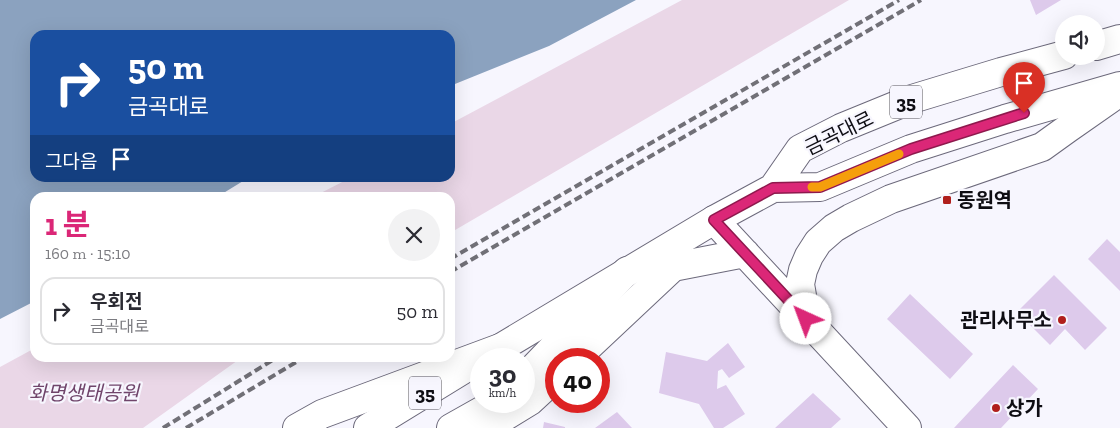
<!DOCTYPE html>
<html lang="ko">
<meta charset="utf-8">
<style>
:root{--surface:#fff;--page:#f2f2f3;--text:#2b2b33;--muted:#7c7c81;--line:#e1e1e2;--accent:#db2777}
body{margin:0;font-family:"Zilla Slab","Noto Sans KR",serif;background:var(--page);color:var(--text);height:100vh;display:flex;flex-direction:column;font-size:19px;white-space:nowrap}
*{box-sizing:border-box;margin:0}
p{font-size:16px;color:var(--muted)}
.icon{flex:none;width:28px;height:28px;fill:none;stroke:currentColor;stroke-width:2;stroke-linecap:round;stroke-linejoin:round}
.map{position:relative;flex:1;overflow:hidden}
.drawer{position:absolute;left:30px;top:192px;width:425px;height:170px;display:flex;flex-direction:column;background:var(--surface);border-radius:15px;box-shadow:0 5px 20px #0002}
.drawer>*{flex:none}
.top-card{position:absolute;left:30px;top:30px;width:425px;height:152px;border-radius:15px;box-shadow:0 5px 20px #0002;background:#1a4fa0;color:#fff;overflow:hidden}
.controls{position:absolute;left:1055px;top:15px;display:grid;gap:10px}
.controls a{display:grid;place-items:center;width:50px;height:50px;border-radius:50%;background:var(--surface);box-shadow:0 5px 20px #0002;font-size:25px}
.speed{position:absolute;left:470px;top:348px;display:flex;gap:10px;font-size:25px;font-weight:700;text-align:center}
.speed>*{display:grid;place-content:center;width:65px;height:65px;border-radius:50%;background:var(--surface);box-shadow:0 5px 20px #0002;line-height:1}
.speed small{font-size:12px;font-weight:400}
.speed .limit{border:8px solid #d22;background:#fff;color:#111}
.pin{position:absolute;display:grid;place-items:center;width:42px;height:42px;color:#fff;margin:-51px -21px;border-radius:50% 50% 50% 0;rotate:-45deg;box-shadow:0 0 5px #0007}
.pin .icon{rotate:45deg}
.me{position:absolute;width:55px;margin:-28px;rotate:317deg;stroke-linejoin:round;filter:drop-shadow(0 0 4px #0008)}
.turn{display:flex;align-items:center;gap:18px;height:105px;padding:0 15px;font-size:22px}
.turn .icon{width:65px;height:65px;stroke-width:2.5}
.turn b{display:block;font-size:35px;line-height:42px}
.then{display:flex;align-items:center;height:48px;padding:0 15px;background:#0003;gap:10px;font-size:19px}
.round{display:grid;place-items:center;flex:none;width:52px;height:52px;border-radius:26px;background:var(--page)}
.headline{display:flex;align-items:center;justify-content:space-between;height:85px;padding:0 15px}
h1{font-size:30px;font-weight:700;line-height:38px;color:var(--accent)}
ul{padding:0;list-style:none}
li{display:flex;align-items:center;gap:15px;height:68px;margin:0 10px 8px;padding:0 5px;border:2px solid var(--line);border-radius:15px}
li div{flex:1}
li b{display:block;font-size:19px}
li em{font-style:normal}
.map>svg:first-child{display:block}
.green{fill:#ead7e7}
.water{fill:#8ba2bf}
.building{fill:#ddcaeb}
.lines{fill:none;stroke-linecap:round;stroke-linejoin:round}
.secondary-casing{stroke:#6c697b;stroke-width:30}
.primary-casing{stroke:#6c697b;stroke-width:30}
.highway-casing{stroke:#6c697b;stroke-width:30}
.secondary{stroke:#fff;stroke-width:28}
.primary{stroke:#fff;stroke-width:28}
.highway{stroke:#fff;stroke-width:28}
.rail{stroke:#717077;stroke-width:4;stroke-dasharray:8 4;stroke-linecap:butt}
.route-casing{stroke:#8e194d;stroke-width:12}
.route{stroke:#db2777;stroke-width:9}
.slow{stroke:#f59e0b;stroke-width:9}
.poi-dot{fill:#b01f1c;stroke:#f7f6fe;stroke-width:2}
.labels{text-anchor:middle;stroke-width:4.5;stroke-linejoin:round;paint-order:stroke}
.shield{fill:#f7f6fe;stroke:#54535a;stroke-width:1}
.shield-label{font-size:19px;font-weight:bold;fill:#0e0d13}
.street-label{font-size:20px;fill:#0e0d13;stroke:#f7f6fe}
.poi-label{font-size:20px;font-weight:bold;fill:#0e0d13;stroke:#f7f6fe;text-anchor:start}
.park-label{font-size:20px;font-style:italic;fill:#70456b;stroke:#f7f6fe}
</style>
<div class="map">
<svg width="1120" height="428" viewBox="0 0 1120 428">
<rect width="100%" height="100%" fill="#f7f6fe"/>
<path class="green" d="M682,0H849L450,233V198L313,197L350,178H450V124Z
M35,348V358H241L143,428H0V367Z"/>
<path class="water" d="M0,0H636L549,46L450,86V35H35V178H248L217,197L35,198V301L0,319Z"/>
<path class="building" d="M1030,0H1061L1036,15Z
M1107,239L1120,252V291L1088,259Z
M1054,275L1107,328L1085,350L1065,329L1050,345L1017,312Z
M910,294L973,354L950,379L887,319Z
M728,343L745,367L729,378L722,369L718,371L717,389L726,385L745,414L723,428H714L699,404L659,393L666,352L707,361Z
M1013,365L1038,389L1001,428H954Z
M813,393L841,419L831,428H775Z
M617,412L632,428H595Z
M544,422L565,427V428H543Z"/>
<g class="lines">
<g class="secondary-casing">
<path id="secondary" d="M714,220L907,428
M806,319L800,284L803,270L809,256L818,242L834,228L851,218L891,199L1042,147L1067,129L1120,92
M575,359L673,267L745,253
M486,428L530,401L556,377"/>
</g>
<g class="primary-casing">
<path id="primary" d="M1096,46L1120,39
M773,188L800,149L841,128L912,99L1001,72L1064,55
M482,359L714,220L773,188L820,187L911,149L1005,119L1120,86
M368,428L469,366"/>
</g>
<g class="highway-casing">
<path id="highway" d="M524,378L627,271
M297,428L322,414L500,348
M451,428L499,401"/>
</g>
<use href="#secondary" class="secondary"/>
<use href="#primary" class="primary"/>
<use href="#highway" class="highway"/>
<path class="rail" d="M450,259L899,0
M450,272L921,0
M163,428L276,358
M186,428L303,358"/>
</g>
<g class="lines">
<g class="route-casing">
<path id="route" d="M806,319L714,220L773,188L820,187L911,149L1024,113"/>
</g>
<use href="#route" class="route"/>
<path class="slow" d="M812,187H820L899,154"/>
</g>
<g class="poi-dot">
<rect x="942" y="195" width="10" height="10" rx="2.5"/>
<circle cx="1062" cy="320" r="5"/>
<circle cx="996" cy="408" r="5"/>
</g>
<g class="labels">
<g class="shield">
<rect x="890" y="85.5" width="32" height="33" rx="4"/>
<rect x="409" y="376.5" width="32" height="33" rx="4"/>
</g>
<g class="shield-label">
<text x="906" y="109">35</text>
<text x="425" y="400">35</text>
</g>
<g class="street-label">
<text transform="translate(839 133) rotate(-26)" y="7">금곡대로</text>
</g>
<g class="poi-label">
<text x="957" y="207">동원역</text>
<text x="1052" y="327" text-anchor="end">관리사무소</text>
<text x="1006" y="415">상가</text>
</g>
<g class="park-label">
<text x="84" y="400">화명생태공원</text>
</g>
</g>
</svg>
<div class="controls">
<a><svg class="icon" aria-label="sound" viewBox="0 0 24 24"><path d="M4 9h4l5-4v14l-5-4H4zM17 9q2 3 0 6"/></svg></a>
</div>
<div class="speed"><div>30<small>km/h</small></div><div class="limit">40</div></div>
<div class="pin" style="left:1024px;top:113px;background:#d93025"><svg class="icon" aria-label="arrive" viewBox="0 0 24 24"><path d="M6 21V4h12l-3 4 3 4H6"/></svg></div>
<svg class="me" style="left:806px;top:319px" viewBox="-20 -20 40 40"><circle r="19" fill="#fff"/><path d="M0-13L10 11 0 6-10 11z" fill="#db2777"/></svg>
<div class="top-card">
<div class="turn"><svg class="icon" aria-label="right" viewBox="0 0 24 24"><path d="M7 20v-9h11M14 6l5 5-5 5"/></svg><div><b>50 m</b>금곡대로</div></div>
<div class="then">그다음<svg class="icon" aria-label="arrive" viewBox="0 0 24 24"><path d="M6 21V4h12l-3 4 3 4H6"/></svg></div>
</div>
<section class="drawer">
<div class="headline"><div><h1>1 분</h1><p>160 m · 15:10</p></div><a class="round"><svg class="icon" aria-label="close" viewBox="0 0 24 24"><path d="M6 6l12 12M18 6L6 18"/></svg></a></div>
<ul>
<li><svg class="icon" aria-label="right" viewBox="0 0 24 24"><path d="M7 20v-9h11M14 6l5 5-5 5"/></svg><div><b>우회전</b><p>금곡대로</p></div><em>50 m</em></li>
</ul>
</section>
</div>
